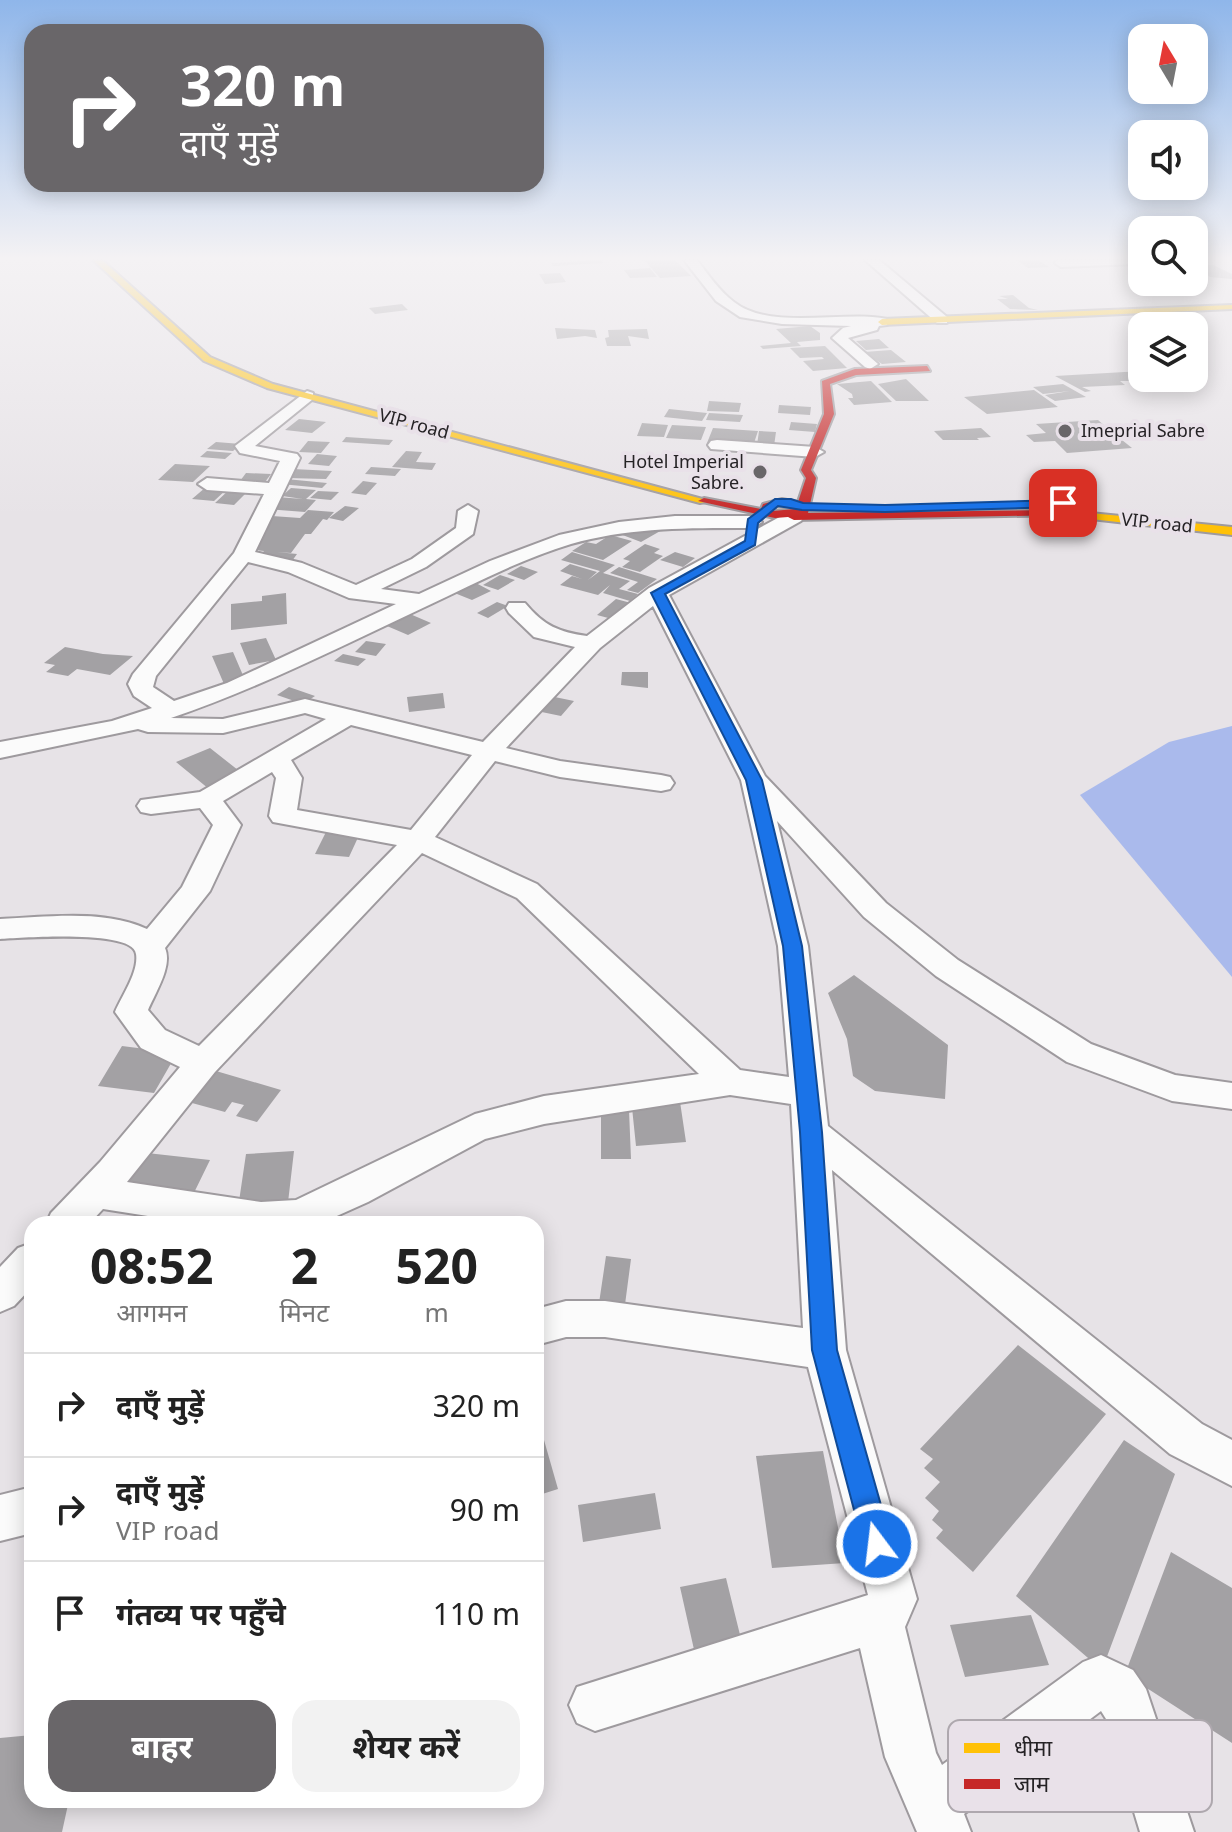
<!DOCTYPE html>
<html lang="hi">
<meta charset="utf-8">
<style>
:root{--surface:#fff;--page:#f2f2f2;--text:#222;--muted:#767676;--line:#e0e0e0;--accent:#696669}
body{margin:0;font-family:"Noto Sans","Noto Sans Devanagari",sans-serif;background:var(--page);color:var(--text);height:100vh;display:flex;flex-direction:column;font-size:30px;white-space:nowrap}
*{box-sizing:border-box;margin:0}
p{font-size:26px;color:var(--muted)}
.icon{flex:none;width:44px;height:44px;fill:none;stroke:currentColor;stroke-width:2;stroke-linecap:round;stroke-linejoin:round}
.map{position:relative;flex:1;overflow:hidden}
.sheet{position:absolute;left:24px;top:1216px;width:520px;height:592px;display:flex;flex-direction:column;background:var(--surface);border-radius:24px;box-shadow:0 4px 20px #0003}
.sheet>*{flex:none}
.hud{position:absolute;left:24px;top:24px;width:520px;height:168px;border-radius:24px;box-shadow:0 4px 20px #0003;background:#696669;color:#fff;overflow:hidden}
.needle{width:52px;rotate:350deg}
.buttons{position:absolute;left:1128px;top:24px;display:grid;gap:16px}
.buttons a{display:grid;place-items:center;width:80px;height:80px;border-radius:16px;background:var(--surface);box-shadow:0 4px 20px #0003;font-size:40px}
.pin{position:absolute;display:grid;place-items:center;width:68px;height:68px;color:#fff;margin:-34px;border-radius:16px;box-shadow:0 4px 12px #0006}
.me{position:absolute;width:88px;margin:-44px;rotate:345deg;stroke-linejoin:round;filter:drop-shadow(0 0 6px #0008)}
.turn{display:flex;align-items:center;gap:28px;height:168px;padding:0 24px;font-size:36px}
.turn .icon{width:104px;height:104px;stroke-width:2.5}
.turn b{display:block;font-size:56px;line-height:68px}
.eta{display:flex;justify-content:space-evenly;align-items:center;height:136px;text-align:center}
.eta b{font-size:48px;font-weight:700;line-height:56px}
.primary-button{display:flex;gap:16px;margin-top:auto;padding:16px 24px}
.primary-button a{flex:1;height:92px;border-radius:24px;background:var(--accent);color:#fff;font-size:32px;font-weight:700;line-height:92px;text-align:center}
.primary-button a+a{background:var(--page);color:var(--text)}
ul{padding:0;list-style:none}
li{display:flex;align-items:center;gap:24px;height:104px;padding:0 24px;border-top:2px solid var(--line)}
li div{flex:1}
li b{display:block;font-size:30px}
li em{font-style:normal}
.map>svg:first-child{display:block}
.water{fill:#aabaec}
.building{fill:#a3a1a4}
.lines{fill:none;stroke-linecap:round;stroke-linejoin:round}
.street-casing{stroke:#9e9a9e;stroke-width:4}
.slow-casing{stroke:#9e9a9e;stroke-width:4}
.jam-casing{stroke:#9e9a9e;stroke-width:4}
.street{fill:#fbfbfb;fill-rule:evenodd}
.slow{fill:#ffc107;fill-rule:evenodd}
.jam{fill:#c62828;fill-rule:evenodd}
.route{fill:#1a73e8;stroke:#114b97;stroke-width:2}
.poi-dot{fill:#696669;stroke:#e9e1e9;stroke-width:3}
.labels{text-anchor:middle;stroke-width:8;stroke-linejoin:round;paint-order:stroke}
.far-street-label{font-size:18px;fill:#252225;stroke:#e9e1e9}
.far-poi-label{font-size:18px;fill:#252225;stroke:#e9e1e9;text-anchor:start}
.key{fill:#e9e1e9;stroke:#aea8ae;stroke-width:2}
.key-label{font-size:22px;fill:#252225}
</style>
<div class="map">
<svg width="1232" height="1832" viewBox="0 0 1232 1832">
<rect width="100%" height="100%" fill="#e7e3e7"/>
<path class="water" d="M1232,726V977L1080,795L1169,742Z"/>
<path class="building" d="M601,260L604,263L553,266L551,263Z
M644,260H675L691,276L660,278Z
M1017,260H1038L1049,267L1028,268Z
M1213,265L1232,274V279L1210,277L1194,268V266Z
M650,268L657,277L630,278L624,270Z
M560,273L566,282L545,284L539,274Z
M1013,295L1029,308L1038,310L1010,309L997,299H1008L999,296Z
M402,304L408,310L375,314L369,308Z
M810,326L820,333V340L797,342L801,346L763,349L760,346L791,343L776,329Z
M555,328L595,330L597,338L585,336L557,339Z
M647,329L649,339L628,336L631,346H607L605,338L609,337L608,330Z
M879,339L889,348L866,350L856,341Z
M825,346L847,368L813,371L803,361L824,359L822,357L800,358L790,348Z
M891,350L906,362L882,364L864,352Z
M1142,371V378H1189L1190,382L1142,384L1137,381H1120L1125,385L1082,387L1091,391L1085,392L1055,376Z
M906,379L929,401H896L878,384Z
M871,381L892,402L854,405L848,398H853L852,394L837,384Z
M1063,384L1086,397L1055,401L1045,395L1070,391L1043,394L1033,387Z
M1034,390L1058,407L987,414L964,397Z
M709,401L741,403L739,412L707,411Z
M779,405L811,407L810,415L778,413Z
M669,409L707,413L702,421L664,417Z
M709,413L743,415L740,422L706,420Z
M299,419L326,422L312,433L285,430Z
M1098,420L1113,433L1124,432L1133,439L1122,440L1132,448L1067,453L1055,441L1034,442L1026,435L1046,433L1036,424Z
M791,422L817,424L815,432L789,430Z
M642,423L668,425L664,437L637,436Z
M672,425L706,427L701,440L666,438Z
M713,428L758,431L753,446L707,443Z
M981,428L991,437L977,438L979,440H943L934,431Z
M759,431L776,432L774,446L757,445Z
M346,437L393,440L389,445L342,442Z
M308,441L330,442L321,453L299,452Z
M216,442L241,444L233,451L207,449Z
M207,451L232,453L225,459L200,457Z
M406,451L422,452L416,462L436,463L432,470L392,467Z
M317,454L337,456L329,466L308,464Z
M175,464L210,466L193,482L158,480Z
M371,467L401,469L395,476L365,474Z
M293,469L332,471L326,479L287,478Z
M246,473L271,474L265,482L240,481Z
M286,479L327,483L322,488L281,484Z
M363,481L377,483L366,495L351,493Z
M206,487L227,489L214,501L192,499Z
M291,488L316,490L306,499L316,500L305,512L266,509L277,497L303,499L282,496Z
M230,489L248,491L234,505L215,503Z
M318,491L339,492L331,500L310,498Z
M345,506L359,508L343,521L329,518Z
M308,510L334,512L327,520L323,519L311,534H305L291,553L277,552L297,554L292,561L258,558L264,551L253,550L267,531H260L272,516L300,518Z
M669,526L641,542L612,531Z
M610,535L632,541L603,560L572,551L586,542L596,544Z
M645,544L660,549L654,553L663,556L640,572L622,567L630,561L623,559Z
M572,552L615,565L603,573L630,581L619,589L638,594L630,601L603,593L610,585L598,595L560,585L572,576L582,579L560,571L570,564L597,572L588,580L600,571L561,560Z
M675,552L695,558L683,567L660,560Z
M521,566L538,572L524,580L507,574Z
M619,567L657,579L638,593L627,590L638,582L610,573Z
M500,575L515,580L498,590L483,585Z
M474,582L491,591L472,600L452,592Z
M286,593L287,624L231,630V604L262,601V596Z
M616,599L631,603L612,619L597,615Z
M497,602L508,606L488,618L477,613Z
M410,614L431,623L408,635L387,626Z
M266,638L276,660L249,665L240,643Z
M366,641L386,644L376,656L355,652Z
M65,647L103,654L133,656L110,675L77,669L68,676L46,672L55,665L44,663Z
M233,652L245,680L224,684L212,656Z
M343,654L366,659L358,666L334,661Z
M622,672H648V688L621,685Z
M289,687L315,696L303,704L277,695Z
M443,693L445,708L409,712L407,697Z
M545,695L574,701L561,716L532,710Z
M210,748L243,774L209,789L176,762Z
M328,828L361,831L349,857L315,854Z
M854,975L948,1045L945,1099L875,1091L853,1076L847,1039L828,993Z
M122,1046L177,1053L154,1093L98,1086Z
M216,1071L281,1090L257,1122L236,1116L244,1105L232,1102L225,1112L192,1103Z
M679,1095L686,1142L636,1146L631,1098Z
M601,1110H629L631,1159H601Z
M294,1151L287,1211L237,1215L246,1154Z
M147,1153L210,1160L189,1203L114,1194Z
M606,1256L631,1259L624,1312L598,1310Z
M1018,1345L1106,1414L973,1572L936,1538L943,1530L932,1520L939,1511L925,1498L940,1482L924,1468L933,1459L920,1449Z
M536,1412L558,1489L536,1496Z
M1124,1440L1175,1474L1102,1670L1016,1596Z
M823,1451L845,1563L772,1568L756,1456Z
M655,1493L661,1529L583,1542L578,1505Z
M1171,1552L1232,1588V1743L1125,1674Z
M726,1578L742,1643L695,1654L680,1587Z
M1031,1615L1049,1665L965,1677L950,1625Z
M32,1735V1800H69L62,1832H0V1738Z"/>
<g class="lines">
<g class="street-casing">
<path id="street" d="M684,260H697C708,274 719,291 734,302C771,331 843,310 887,319V325L879,326L877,330L848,338L878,364L870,369L865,367L832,338L843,328L851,326L782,324L740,317L716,301Z
M865,260H879L947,317V323H937Z
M1057,260H1141L1135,264L1061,267L1055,263Z
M307,391L313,393V399L255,446L297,454L300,458L255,552L302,563L356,585L412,559L456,528L458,511L468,505L478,511L473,534L426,567L381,589L419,594L490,561L559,535L619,522L675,516H752L762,522L752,528C692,528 630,527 571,544C521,559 474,584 427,606C342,646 259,688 171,718L223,719L305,699L483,742L575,647L534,637L509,613L506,608L509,603H525C544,626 559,632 587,636L649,588L787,513H801L804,517L801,521L669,595L765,776L886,903L958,960L1091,1044L1175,1075L1232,1083V1109L1172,1101L1067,1062L936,976L864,917L777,821L808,946L828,1126L1202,1424L1232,1440V1486L1170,1454L832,1170L846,1350L917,1599L905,1627L936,1753L942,1765L1083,1662L1101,1655L1133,1670L1146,1689L1194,1832H1140L1106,1719L1101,1711L964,1814L971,1832H917L885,1757L860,1648L595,1731L577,1723L569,1705L577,1687L868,1595L808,1367L605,1337H566L536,1345V1309L566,1301H605L803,1328L791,1104L730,1095L544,1124L485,1139L368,1202L319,1224H199L103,1209L89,1224H46L51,1213L100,1162L180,1067L141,1048L115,1012C121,997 139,972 136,954C133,929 21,938 0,939V919C46,917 104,909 147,929L182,887L213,825L200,808L151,814L141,812L137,806L141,800L200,792L326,719L305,713L223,733L148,732L138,729L0,758V742L112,721L152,708L134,696L128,684L133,674L234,553L264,494L207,490L198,484L207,478L269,483L280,461L240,453L235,446ZM248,562L288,572L349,598L396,604L227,683L174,701L153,687L156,676ZM653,606L741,780L778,946L789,1077L740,1070L537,884L435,837L495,761L560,777L661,791L670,789L674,783L670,777L661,775L560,761L506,748L600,648ZM351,725L472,755L411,830L297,810L302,778L291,760ZM272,772L276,778L269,816L273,822L397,845L199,1046L165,1030L148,1010C155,993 173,966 165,948L210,891L241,825L223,801ZM422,853L517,898L699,1074L544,1096L475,1114L296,1200L261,1202L127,1182L215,1072Z
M717,440L815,447L824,452L815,457L711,449L708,445L711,441Z
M32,1243V1287L14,1306L0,1312V1267L18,1248Z
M32,1487V1533L0,1541V1495Z"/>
</g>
<g class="slow-casing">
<path id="slow" d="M93,260H102L210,357L273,384L710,501L700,503L267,388L204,361Z
M1232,305V309L882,325L878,322L882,319Z
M1060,510L1232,527V535L1056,515V511Z"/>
</g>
<g class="jam-casing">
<path id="jam" d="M927,366L930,371L856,375L830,384L834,414L811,470L816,478L808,513L1060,510L1064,511V515L794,520L788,517L775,518L698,501L704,498L761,509L763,504L782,499L798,502L806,478L801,470L824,414L822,381L855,369ZM776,506H787L795,509L773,511Z"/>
</g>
<use href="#street" class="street"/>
<use href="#slow" class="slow"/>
<use href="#jam" class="jam"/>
</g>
<linearGradient id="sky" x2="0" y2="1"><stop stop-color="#8fb6ea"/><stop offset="0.5" stop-color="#f4f2f4"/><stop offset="1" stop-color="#f4f2f4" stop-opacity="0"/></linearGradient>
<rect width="1232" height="517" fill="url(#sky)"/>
<path class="route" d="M775,499H791L803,503L885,505L1063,500L1068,503L1063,507L885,512L802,510L778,506L758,523L755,545L665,594L762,780L802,946L822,1132L837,1350L892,1544L887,1554L877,1558L867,1554L863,1544L812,1350L800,1132L783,946L746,780L651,593L745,541L748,519Z"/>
<g class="poi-dot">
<circle cx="1065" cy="431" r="8"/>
<circle cx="760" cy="472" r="8"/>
</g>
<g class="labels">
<g class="far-street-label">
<text transform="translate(414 424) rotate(15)" y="6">VIP road</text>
<text transform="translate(1157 523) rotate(6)" y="6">VIP road</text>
</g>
<g class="far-poi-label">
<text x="1081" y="437">Imeprial Sabre</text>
<text x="744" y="468" text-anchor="end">Hotel Imperial<tspan x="744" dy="21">Sabre.</tspan></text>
</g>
</g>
<rect x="948" y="1720" width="264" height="92" rx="12" class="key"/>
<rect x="964" y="1743" width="36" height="10" fill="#ffc107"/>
<rect x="964" y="1779" width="36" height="10" fill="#c62828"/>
<g class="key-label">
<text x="1014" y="1756">धीमा</text>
<text x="1014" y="1792">जाम</text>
</g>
</svg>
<div class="buttons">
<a><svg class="needle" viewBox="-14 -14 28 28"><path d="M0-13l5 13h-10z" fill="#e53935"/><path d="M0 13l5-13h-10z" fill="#767676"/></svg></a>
<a><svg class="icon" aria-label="sound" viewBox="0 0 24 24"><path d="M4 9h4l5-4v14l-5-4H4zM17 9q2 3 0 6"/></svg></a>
<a><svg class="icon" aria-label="search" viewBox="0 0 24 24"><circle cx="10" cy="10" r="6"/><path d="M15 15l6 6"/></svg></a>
<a><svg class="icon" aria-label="layers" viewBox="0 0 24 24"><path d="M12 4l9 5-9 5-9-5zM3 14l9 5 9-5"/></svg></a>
</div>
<div class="pin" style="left:1063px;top:503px;background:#d93025"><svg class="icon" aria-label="arrive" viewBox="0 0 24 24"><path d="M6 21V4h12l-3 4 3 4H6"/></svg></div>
<svg class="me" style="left:877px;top:1544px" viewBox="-20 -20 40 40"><circle r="17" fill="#1a73e8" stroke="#fff" stroke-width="3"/><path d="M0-11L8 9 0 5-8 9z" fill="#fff"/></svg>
<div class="hud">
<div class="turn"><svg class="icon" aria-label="right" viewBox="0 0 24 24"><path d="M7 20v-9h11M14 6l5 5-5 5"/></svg><div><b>320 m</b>दाएँ मुड़ें</div></div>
</div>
<section class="sheet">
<div class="eta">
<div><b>08:52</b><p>आगमन</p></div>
<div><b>2</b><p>मिनट</p></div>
<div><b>520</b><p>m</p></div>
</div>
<ul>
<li><svg class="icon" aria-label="right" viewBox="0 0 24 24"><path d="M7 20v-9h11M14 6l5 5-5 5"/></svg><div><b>दाएँ मुड़ें</b></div><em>320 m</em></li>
<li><svg class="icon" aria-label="right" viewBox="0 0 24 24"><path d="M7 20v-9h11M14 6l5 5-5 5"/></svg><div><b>दाएँ मुड़ें</b><p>VIP road</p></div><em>90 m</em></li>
<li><svg class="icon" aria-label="arrive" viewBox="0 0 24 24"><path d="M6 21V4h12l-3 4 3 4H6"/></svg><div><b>गंतव्य पर पहुँचे</b></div><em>110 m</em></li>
</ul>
<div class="primary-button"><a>बाहर</a><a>शेयर करें</a></div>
</section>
</div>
